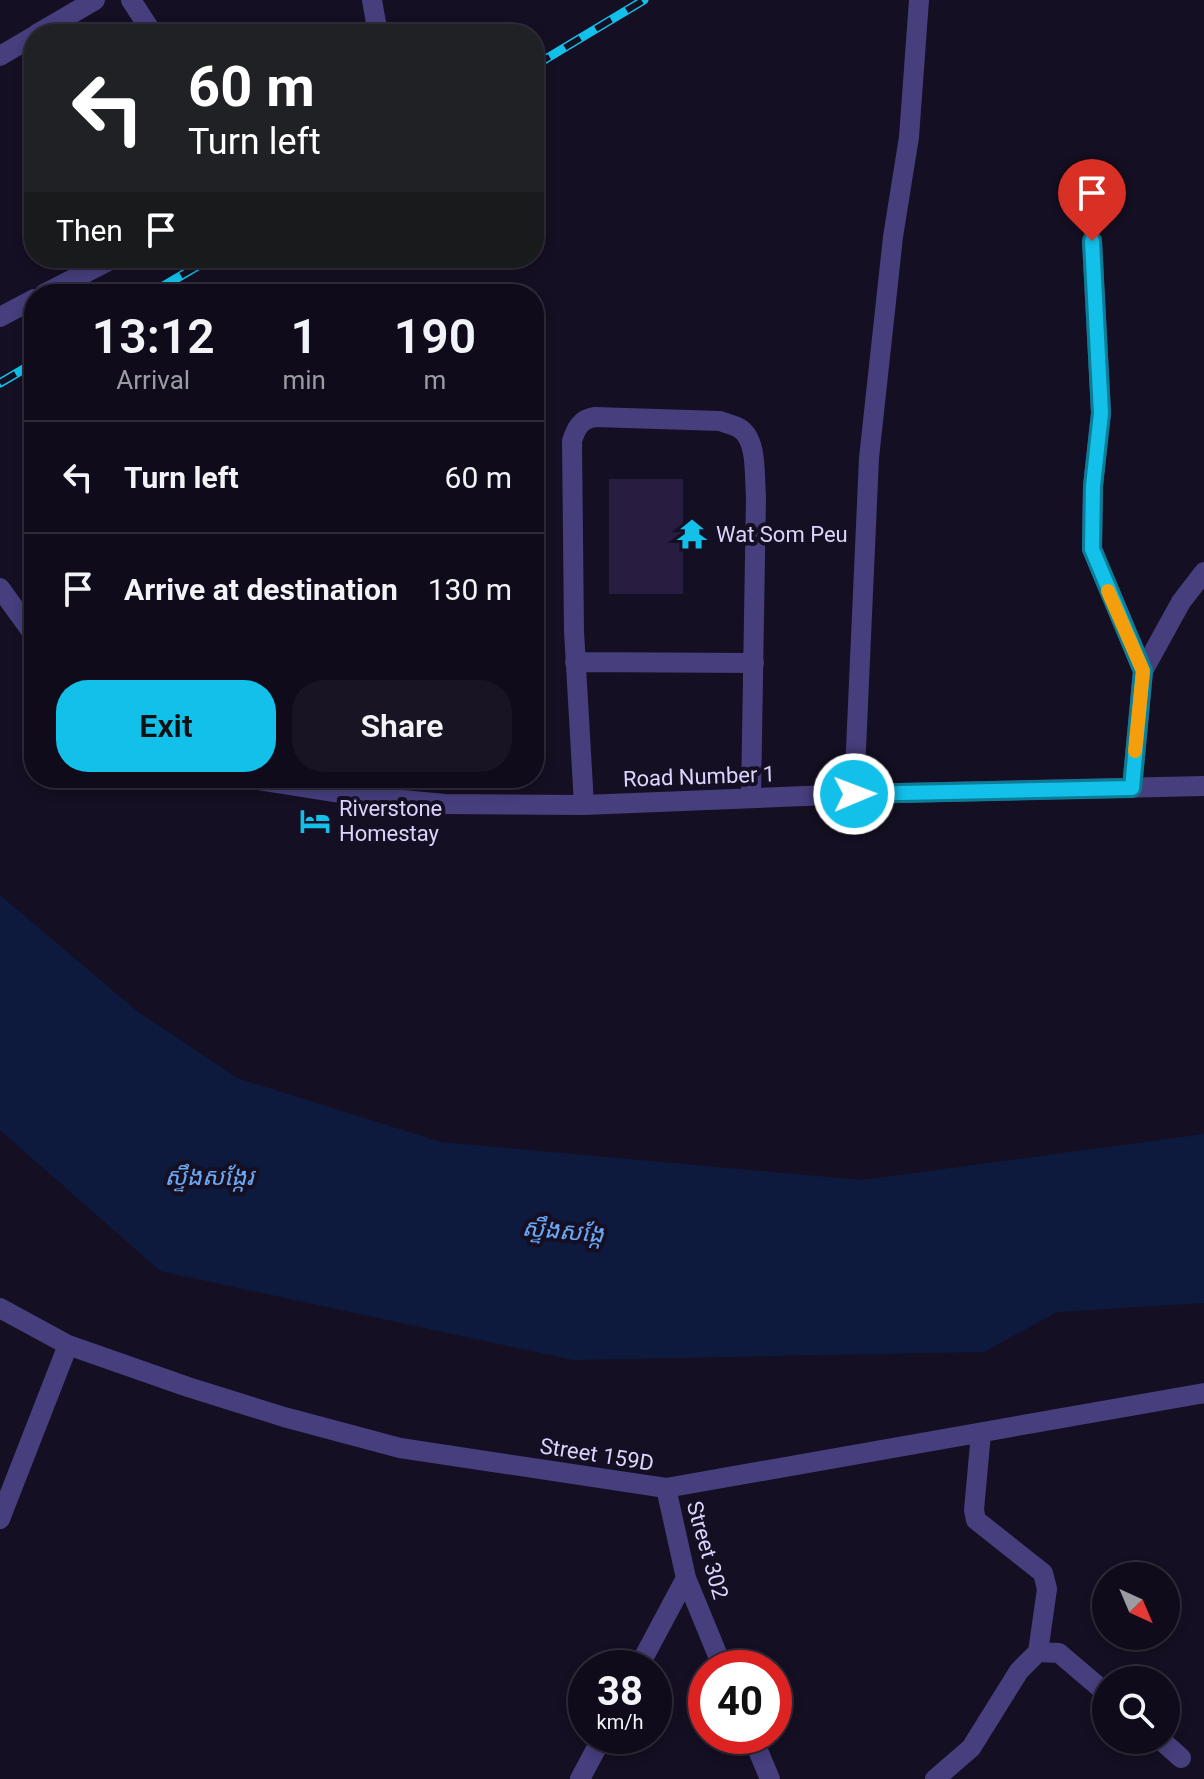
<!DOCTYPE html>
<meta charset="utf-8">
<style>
:root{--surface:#0f0b1a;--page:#181423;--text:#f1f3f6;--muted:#9b9ba2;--line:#2f2b39;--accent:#12c0e9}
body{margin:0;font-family:Roboto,"Noto Sans Khmer",sans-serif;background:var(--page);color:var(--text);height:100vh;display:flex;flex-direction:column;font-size:30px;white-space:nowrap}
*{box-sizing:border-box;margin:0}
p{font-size:26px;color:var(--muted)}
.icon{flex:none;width:44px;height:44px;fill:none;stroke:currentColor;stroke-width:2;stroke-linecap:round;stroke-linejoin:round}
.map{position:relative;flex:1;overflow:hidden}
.side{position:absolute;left:24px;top:284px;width:520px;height:504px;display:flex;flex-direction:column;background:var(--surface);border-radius:32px;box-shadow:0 4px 12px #0003,0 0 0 2px var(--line)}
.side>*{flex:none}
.hud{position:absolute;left:24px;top:24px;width:520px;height:244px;border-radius:32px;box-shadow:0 4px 12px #0003,0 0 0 2px var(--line);background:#202124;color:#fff;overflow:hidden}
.needle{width:52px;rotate:136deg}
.controls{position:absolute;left:1092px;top:1562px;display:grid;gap:16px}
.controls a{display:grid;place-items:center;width:88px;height:88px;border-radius:50%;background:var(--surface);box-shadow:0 4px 12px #0003,0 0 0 2px var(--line);font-size:40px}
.speed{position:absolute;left:568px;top:1650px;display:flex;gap:16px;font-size:40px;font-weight:700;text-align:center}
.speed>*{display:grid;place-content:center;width:104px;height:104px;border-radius:50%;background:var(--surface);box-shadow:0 4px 12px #0003,0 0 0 2px var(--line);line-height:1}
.speed small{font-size:20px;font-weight:400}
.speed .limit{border:12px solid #d22;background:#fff;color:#111}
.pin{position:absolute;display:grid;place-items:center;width:68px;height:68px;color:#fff;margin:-82px -34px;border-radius:50% 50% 50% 0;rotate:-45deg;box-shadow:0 0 8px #0007}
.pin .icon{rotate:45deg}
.me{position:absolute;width:88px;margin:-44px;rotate:89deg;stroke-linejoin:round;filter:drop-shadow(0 0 6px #0008)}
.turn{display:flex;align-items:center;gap:28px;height:168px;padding:0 32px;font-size:36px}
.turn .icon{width:104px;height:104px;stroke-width:2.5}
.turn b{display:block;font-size:56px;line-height:68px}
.then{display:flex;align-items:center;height:76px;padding:0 32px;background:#0003;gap:16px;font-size:30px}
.eta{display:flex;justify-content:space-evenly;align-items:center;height:136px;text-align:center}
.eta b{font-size:48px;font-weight:600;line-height:56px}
.primary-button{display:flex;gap:16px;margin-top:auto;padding:16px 32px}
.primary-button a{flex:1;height:92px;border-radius:32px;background:var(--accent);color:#111;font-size:32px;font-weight:600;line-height:92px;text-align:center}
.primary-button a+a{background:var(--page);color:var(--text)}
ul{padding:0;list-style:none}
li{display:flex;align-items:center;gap:24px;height:112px;padding:0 32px;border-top:2px solid var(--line)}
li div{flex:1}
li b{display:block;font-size:30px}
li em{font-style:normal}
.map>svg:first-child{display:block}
.water{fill:#0d1a3d}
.building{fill:#281d41}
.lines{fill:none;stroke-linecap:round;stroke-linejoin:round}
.minor{stroke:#463e7d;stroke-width:20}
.rail-casing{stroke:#12c0e9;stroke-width:9}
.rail{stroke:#140f22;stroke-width:6;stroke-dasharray:18;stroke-linecap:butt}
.route-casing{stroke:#0c7d97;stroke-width:20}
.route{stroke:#12c0e9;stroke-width:14}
.slow{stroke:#f59e0b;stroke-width:14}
.labels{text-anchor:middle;stroke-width:8;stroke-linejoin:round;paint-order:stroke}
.poi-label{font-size:22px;fill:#dcd4fc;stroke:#140f22;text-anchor:start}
.street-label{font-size:22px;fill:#dcd4fc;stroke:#140f22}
.water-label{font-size:24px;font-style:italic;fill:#6aa7f4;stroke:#140f22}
</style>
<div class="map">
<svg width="1204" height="1779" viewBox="0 0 1204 1779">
<rect width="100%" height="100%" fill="#140f22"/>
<path class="water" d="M0,895L137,1011L237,1078L441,1142L862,1180L1204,1134V1303L1057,1312L984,1352L573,1360L160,1271L0,1130Z"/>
<path class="building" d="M609,479H683V594H609Z"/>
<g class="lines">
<path class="minor" d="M131,0L153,34
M372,0L378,34
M37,34L95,0
M0,56L34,36
M1092,241L1101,413L1093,486L1092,549L1143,671
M44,294L114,258
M0,317L34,299
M0,588L34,635
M575,662L754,663
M246,778L360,796L445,804L584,805L854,794L1204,786
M1132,788L1143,671L1181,602L1204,572
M854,794L869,458L893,237L909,137L919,0
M584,805L574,631L572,441C576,428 581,419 595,417L720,421C725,423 733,425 739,428C758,439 754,476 756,496L751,798
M0,1308L68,1345L188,1387L284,1417L400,1448L666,1488L1204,1393
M981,1433L974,1510L976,1520L1043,1573L1047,1589L1038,1652
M666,1488L686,1578L723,1668
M0,1519L68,1345
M638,1668L686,1578
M752,1736L770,1779
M1161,1740L1181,1758
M580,1779L603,1736
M935,1779L971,1748L1019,1671L1038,1652L1059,1653L1106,1693"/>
<g class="rail-casing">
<path id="rail" d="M534,66L644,0
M150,294L211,258
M0,383L34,363"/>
</g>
<use href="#rail" class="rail"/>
</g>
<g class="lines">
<g class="route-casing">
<path id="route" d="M854,794L1132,788L1143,671L1092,549L1093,486L1101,413L1092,241"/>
</g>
<use href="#route" class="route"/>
<path class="slow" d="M1108,591L1143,671L1135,751"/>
</g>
<defs>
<g id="temple-bare" transform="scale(2.4)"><path d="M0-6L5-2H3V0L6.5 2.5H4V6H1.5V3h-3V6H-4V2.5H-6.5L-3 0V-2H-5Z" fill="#12c0e9" stroke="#140f22" stroke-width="2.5" paint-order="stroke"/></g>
<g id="hotel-bare" transform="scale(2.4)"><path d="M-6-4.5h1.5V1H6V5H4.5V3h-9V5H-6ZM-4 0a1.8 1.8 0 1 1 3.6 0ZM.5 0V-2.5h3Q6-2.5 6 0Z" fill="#12c0e9" stroke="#140f22" stroke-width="2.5" paint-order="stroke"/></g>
</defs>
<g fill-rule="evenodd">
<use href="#temple-bare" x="692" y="534"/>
<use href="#hotel-bare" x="315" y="821"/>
</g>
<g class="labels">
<g class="poi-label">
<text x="716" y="542">Wat Som Peu</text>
<text x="339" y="816">Riverstone<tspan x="339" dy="25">Homestay</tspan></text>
</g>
<g class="street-label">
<text transform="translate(699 776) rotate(-2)" y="8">Road Number 1</text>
<text transform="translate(597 1454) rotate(9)" y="8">Street 159D</text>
<text transform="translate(708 1550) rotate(74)" y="8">Street 302</text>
</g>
<g class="water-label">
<text x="209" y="1185">ស្ទឹងសង្កែរ</text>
<text transform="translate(563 1231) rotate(5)" y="8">ស្ទឹងសង្កែ</text>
</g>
</g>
</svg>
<div class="controls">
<a><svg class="needle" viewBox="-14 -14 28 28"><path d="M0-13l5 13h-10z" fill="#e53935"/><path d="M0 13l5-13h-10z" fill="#9b9ba2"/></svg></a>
<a><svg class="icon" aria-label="search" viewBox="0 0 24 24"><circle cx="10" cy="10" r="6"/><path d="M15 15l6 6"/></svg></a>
</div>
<div class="speed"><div>38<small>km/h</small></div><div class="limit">40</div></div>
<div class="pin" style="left:1092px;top:241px;background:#d93025"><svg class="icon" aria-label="arrive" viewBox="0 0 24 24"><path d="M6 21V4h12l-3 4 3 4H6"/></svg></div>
<svg class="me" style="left:854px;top:794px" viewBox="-20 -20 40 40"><circle r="17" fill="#12c0e9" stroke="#fff" stroke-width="3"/><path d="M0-11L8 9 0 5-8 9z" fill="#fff"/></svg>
<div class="hud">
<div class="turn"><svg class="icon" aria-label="left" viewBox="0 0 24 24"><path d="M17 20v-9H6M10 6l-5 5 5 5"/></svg><div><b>60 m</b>Turn left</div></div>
<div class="then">Then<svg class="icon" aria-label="arrive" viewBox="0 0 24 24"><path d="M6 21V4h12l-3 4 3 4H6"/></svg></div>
</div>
<section class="side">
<div class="eta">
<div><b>13:12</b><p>Arrival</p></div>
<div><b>1</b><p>min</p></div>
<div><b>190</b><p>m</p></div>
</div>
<ul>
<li><svg class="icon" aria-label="left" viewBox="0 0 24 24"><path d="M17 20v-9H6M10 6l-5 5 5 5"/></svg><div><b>Turn left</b></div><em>60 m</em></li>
<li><svg class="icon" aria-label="arrive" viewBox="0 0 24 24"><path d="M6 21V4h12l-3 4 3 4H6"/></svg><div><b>Arrive at destination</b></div><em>130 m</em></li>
</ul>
<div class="primary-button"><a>Exit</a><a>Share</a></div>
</section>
</div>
